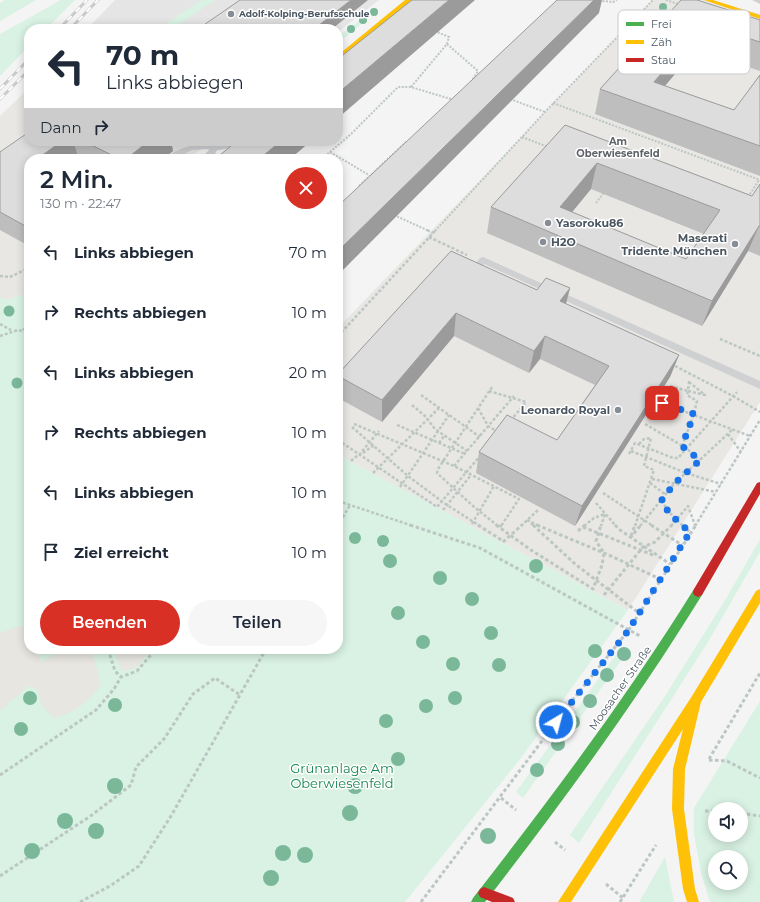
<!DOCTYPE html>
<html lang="de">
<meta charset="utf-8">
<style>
:root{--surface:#fff;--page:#f6f6f7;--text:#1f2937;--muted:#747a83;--accent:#d93025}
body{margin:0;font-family:Montserrat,sans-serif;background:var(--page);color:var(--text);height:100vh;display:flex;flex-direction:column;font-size:15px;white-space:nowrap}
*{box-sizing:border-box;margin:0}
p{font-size:13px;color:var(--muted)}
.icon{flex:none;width:22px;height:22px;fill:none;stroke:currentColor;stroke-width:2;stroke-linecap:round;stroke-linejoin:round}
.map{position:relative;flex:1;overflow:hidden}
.panel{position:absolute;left:24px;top:154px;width:319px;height:500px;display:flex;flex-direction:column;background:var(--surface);border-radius:16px;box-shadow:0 2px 10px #0003}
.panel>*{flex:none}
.top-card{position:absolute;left:24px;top:24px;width:319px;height:122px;border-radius:16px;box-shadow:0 2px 10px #0003;background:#fff;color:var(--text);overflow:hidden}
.controls{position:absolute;left:708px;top:802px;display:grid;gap:8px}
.controls a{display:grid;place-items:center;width:40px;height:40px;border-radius:50%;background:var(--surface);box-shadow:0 2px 10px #0003;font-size:20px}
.pin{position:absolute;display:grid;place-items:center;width:34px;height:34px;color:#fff;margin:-17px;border-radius:8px;box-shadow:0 2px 6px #0006}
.me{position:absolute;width:44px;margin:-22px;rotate:37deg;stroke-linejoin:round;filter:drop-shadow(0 0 3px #0008)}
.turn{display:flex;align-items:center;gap:14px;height:84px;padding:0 16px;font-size:18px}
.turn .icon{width:52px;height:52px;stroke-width:2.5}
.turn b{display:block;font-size:28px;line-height:34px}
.then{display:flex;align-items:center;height:38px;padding:0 16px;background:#0003;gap:8px;font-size:15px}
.round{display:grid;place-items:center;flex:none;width:42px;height:42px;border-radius:21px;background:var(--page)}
.overview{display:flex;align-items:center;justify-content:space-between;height:68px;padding:0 16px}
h1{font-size:24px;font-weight:600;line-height:30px}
.button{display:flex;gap:8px;margin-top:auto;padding:8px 16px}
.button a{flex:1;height:46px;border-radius:24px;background:var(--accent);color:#fff;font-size:16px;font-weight:600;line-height:46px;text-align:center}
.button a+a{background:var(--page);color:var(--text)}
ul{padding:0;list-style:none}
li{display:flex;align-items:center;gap:12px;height:60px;padding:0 16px}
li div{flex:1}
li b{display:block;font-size:15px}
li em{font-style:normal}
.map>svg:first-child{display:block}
.commercial{fill:#e8e7e3}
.education{fill:#e6e5e6}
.green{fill:#d9f2e3;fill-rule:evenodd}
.sand{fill:#e7e6e1}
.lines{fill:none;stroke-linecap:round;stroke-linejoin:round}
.path-far2{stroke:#bcc7c4;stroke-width:2;stroke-dasharray:2 1.5;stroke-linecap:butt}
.path-far1{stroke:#bcc7c4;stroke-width:2.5;stroke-dasharray:3 2;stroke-linecap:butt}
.path{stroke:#bcc7c4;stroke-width:3;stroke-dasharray:3.5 2.5;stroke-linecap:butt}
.lane{fill:#ced0d2;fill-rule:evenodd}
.street{fill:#ced0d2;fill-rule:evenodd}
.fast{fill:#4caf50;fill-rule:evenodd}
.slow{fill:#ffc107;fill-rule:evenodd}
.jam{fill:#c62828;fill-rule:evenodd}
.rail-casing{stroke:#c9cacc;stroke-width:3}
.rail{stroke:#fff;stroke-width:2;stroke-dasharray:6;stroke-linecap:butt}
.tree{fill:#7ab899}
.wall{fill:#bebebf;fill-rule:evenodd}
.shaded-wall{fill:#9b9b9b}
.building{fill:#ddddde;stroke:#9b9b9b;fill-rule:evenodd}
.route{stroke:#1a73e8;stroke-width:7;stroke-dasharray:0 12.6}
.poi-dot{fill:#868d94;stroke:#fff;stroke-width:1.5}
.labels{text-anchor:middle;stroke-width:3;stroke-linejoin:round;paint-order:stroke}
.far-poi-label{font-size:9px;font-weight:bold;fill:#4a5661;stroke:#fff;text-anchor:start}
.far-neighbourhood-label{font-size:10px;font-weight:bold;fill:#5f6368;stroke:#fff}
.poi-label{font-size:11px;font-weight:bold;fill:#4a5661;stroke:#fff;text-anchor:start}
.street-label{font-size:11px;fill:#4a5661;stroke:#fff}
.near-park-label{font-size:13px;fill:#17864f;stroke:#fff}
.key{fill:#fff;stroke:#c9ccd0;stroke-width:1}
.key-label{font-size:11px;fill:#4a5661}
</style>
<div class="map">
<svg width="760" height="902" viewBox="0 0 760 902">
<rect width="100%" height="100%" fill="#f4f4f4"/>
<path class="commercial" d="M653,0H711L760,14V402L628,610L338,455V328Z
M29,88V141H211L189,159H29V293L5,300L0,297V116Z"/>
<path class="education" d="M115,0H379L338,32V29H87Z"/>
<path class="green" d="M5,0H36L0,21V3Z
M61,0H75L46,29H29V46L0,76V34Z
M201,0H215L172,29H158Z
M364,17L369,18L338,43V37Z
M29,293V649H338V444L342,446L340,456L628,610L521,758L405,902H0V297L5,300Z
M760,539V552L708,642L579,843L570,835L665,696L727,597Z
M621,648L627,652L523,798L516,792Z
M760,701V902H710L701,873L694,834V808ZM715,809H741V835H715ZM715,857H741V883H715Z
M665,857L674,902H639Z"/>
<path class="sand" d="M26,626L29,627V649H39L38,653L40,661H43L64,649H89L93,653L101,684C92,700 71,715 54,718L42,706L37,689L28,686L0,711V633L15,627Z
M114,649H151L137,667L125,671L120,668Z"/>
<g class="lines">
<path class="path-far2" d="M592,0L613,2L617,0
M666,0L681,5
M447,44L478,71L471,82
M411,87L447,44L449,37L435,31
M510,99L545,112
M553,103L760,180
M522,137L548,147
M330,152L369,175
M322,159L351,134L398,87H411L454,100
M359,186L407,141
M748,197L759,180
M596,203L605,191
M338,204L344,200
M394,215L429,231
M435,231L545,112L653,0"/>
<path class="path-far1" d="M427,230L433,233
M429,237L467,255
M0,276L10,277L29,268
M0,324L11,330
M23,330L29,325
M0,336L18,330L29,333
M338,336L436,230
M720,339L760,356
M675,366L733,396L760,412
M689,382L705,395L688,391Z
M670,386L688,391
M492,387L438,469L437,473L473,506L498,526
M489,391L526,402L511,420
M421,395L480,437
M662,403L750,436
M412,405L425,416L435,429L467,451
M478,408L488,426L498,432
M354,424L454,466L519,499L501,526
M645,424L686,448L700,460
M397,425L465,454
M352,427L408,476L444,503L480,526
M728,434L741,452
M338,440L437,507L480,456
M439,443L444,436
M682,446L694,414L697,401L687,395L688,391
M631,451L686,473L721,484
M363,453L374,445
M629,454L635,443L673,458H678L737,392
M359,455L379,431
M351,461L358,455
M454,466L514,396
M373,473L439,408
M652,479L716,492
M650,483L666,495
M400,487L449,415
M603,493L653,526
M338,501L413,526
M661,501L671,514L683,526
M596,503L616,526
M443,510L471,475
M527,520L539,526
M531,523L534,526
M472,524L494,486
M338,526L350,505
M521,526L538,510
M584,526L594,518L605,514L601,526
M635,526L654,470L644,466L651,438L644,439L638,445
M640,526L674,484L733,429
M671,526L688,506L695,525
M695,526L760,420"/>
<path class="path" d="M410,525L480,548L640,636
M478,525L503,541
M496,525L531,550L593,589L602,565L604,553L596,541L601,525
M533,525L575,564L639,613
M537,525L611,556L660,579
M615,525L620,530L670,564
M651,525L682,545
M682,525L690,532
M500,527L501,525
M583,527L653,555
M578,531L585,525
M631,536L635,525
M630,538L641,525
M503,542L522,525
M604,595L643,547L655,542L672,525
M108,649L115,671L121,677
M709,759L760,673
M709,760L727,761L760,778
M0,775L96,710L114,689L121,677L137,671L156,649
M501,798L516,810
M705,811H715
M741,813L760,816
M555,842L565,850
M0,876L92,815L131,785L136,767L164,739L193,694L215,678L240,695
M606,884L623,898
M80,902L110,886L139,866L171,816L266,649
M421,902L575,697L628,631L696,525
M620,902L656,845"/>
<path class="lane" d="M752,0H760V4Z
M208,144H215L219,146L215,154L209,159H200L210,149L192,150L175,159H166C176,147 193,145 208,144Z
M483,257L760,381V389L484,264L476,274H470L469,272L470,270L480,258Z"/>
<path class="street" d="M214,141H238C233,148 218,152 209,150L207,146L209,142Z"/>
<path class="fast" d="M698,587L702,589L703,592L702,595C636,702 562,803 485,902H471L473,898C551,798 627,697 694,589Z"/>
<path class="slow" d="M405,0H412L338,60V55Z
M704,0H713L760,15V19Z
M760,589V603L701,702L685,769L684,809L695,889L699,902H687L683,889L672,809L673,769L683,729L571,902H558L692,696L756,591Z"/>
<path class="jam" d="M760,482V494L702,595L698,597L694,595L693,592L694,589L757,483Z
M484,887L513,898L515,902H492L480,897L478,893L480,889Z"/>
<g class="rail-casing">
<path id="rail" d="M59,29L87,0
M70,29L98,0
M0,89L29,59
M0,99L29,70"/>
</g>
<use href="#rail" class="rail"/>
</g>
<g class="tree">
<circle cx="663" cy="7" r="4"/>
<circle cx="374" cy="12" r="4"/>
<circle cx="363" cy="20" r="4"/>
<circle cx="351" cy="29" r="4"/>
<circle cx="9" cy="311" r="5.5"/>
<circle cx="17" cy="383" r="5.5"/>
<circle cx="355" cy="538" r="6"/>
<circle cx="383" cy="541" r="6"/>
<circle cx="390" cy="561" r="7"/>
<circle cx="536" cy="566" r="7"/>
<circle cx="440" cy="578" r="7"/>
<circle cx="472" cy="599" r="7"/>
<circle cx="398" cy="613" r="7"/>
<circle cx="491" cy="633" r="7"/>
<circle cx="423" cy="642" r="7"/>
<circle cx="595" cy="651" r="7"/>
<circle cx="624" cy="654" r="7"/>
<circle cx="453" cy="664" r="7"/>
<circle cx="499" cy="665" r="7"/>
<circle cx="607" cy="675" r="7"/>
<circle cx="30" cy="698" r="7"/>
<circle cx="455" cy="698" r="7"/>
<circle cx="590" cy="701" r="7"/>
<circle cx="115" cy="705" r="7"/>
<circle cx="426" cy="706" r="7"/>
<circle cx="386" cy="721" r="7"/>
<circle cx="573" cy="722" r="7"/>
<circle cx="21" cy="729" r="7"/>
<circle cx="558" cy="744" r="7"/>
<circle cx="398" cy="759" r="7"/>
<circle cx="537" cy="770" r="7"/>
<circle cx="115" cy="786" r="8"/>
<circle cx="355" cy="786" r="8"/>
<circle cx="350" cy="813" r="8"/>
<circle cx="65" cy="821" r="8"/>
<circle cx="96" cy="831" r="8"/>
<circle cx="488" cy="836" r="8"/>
<circle cx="32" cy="851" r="8"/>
<circle cx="283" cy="853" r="8"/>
<circle cx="305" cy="855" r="8"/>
<circle cx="271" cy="878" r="8"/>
</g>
<path class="wall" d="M681,0L760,20V71L696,49L665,86L734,110L760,75V176L595,114L600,89Z
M565,125L752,196L760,184V256L748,251L702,326L487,233L491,207ZM591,189L704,234L686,259L572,212Z
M29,141H171L173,151L163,159H29V246L0,230V152Z
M451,251L537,290L570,288L566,304L679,355L670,377L575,526L476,473L479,452L557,440L595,385L540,359L529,373L454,336L382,422L338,398V374Z"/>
<path class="shaded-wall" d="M351,0H368L332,29H314Z
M449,0H475L338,118V93Z
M594,0H602L599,13L338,275V251Z
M704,24L696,49L648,106L654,82Z
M62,141H73L79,159H37Z
M149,141H171L173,151L163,159H126Z
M281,141H311L290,159H259Z
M597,163L591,189L555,233L560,207Z
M29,165V181L24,168Z
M759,226L748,251L702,326L712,301Z
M570,288L564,311L560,301Z
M456,313L454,336L382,422V400Z
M545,336L540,359L529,373L534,351Z
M679,355L670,377L575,526L582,506Z"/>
<path class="building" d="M240,0H351L314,29H198Z
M412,0H449L338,93V59Z
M557,0H594L338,251V206Z
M681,0H697L760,20V42L704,24L654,82L734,110L760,75V146L600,89Z
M565,125L752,196L760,184V226H759L712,301L491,207ZM597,163L720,210L686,259L560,207Z
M29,132V141H62L37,159H29V165L24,168L29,171V228L0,212V152Z
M83,141H149L126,159H120Z
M237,141H281L259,159H215Z
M451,251L537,290L546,278L570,288L560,301L679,355L582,506L479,452L507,415L557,440L609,366L545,336L534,351L456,313L382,400L338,376V374Z"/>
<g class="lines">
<path class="route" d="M556,722L628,631L690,532C678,522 669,514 661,501L674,484L700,460L682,446L694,414L662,403"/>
</g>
<g class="poi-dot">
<circle cx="231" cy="14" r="4"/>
<circle cx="548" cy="223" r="4"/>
<circle cx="543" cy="242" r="4"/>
<circle cx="735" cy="244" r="4"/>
<circle cx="618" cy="410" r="4"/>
</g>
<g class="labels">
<g class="far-poi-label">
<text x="239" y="17">Adolf-Kolping-Berufsschule</text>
</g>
<g class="far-neighbourhood-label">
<text x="618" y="145">Am<tspan x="618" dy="12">Oberwiesenfeld</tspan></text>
</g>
<g class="poi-label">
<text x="556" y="227">Yasoroku86</text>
<text x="727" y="242" text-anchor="end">Maserati<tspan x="727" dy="13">Tridente München</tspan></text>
<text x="551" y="246">H2O</text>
<text x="610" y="414" text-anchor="end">Leonardo Royal</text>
</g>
<g class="street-label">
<text transform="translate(620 688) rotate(-55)" y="4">Moosacher Straße</text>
</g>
<g class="near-park-label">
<text x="342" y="773">Grünanlage Am<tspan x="342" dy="15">Oberwiesenfeld</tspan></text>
</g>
</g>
<rect x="618" y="10" width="132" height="64" rx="6" class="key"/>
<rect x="626" y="22" width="18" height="4" fill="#4caf50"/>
<rect x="626" y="40" width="18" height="4" fill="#ffc107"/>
<rect x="626" y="58" width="18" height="4" fill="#c62828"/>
<g class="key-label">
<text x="651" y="28">Frei</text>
<text x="651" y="46">Zäh</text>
<text x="651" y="64">Stau</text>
</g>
</svg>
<div class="controls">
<a><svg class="icon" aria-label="sound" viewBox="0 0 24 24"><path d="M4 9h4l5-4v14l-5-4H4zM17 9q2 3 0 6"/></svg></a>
<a><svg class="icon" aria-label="search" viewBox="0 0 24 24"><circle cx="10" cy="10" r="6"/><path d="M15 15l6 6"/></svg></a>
</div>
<div class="pin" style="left:662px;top:403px;background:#d93025"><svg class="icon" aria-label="arrive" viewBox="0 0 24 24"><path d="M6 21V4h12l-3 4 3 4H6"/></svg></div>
<svg class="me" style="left:556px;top:722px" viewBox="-20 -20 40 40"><circle r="17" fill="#1a73e8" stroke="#fff" stroke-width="3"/><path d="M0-11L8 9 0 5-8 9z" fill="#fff"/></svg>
<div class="top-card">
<div class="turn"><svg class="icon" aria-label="left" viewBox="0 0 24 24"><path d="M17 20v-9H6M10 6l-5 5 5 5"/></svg><div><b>70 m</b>Links abbiegen</div></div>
<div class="then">Dann<svg class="icon" aria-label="right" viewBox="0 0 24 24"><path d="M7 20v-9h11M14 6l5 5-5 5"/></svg></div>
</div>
<section class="panel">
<div class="overview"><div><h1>2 Min.</h1><p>130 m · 22:47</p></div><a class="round" style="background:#d93025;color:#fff"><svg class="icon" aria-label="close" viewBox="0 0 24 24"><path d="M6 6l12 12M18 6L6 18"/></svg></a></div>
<ul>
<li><svg class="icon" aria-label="left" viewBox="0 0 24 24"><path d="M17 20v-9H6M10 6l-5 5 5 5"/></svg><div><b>Links abbiegen</b></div><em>70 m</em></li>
<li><svg class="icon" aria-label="right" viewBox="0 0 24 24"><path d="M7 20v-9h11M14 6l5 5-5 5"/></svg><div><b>Rechts abbiegen</b></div><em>10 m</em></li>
<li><svg class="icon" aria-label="left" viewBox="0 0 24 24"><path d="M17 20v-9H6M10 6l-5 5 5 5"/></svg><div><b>Links abbiegen</b></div><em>20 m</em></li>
<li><svg class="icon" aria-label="right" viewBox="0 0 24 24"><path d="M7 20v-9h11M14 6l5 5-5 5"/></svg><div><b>Rechts abbiegen</b></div><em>10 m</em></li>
<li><svg class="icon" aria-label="left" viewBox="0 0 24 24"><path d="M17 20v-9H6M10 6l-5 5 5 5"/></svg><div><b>Links abbiegen</b></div><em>10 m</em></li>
<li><svg class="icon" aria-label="arrive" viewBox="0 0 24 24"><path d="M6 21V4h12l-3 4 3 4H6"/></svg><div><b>Ziel erreicht</b></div><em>10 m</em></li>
</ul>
<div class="button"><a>Beenden</a><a>Teilen</a></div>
</section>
</div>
